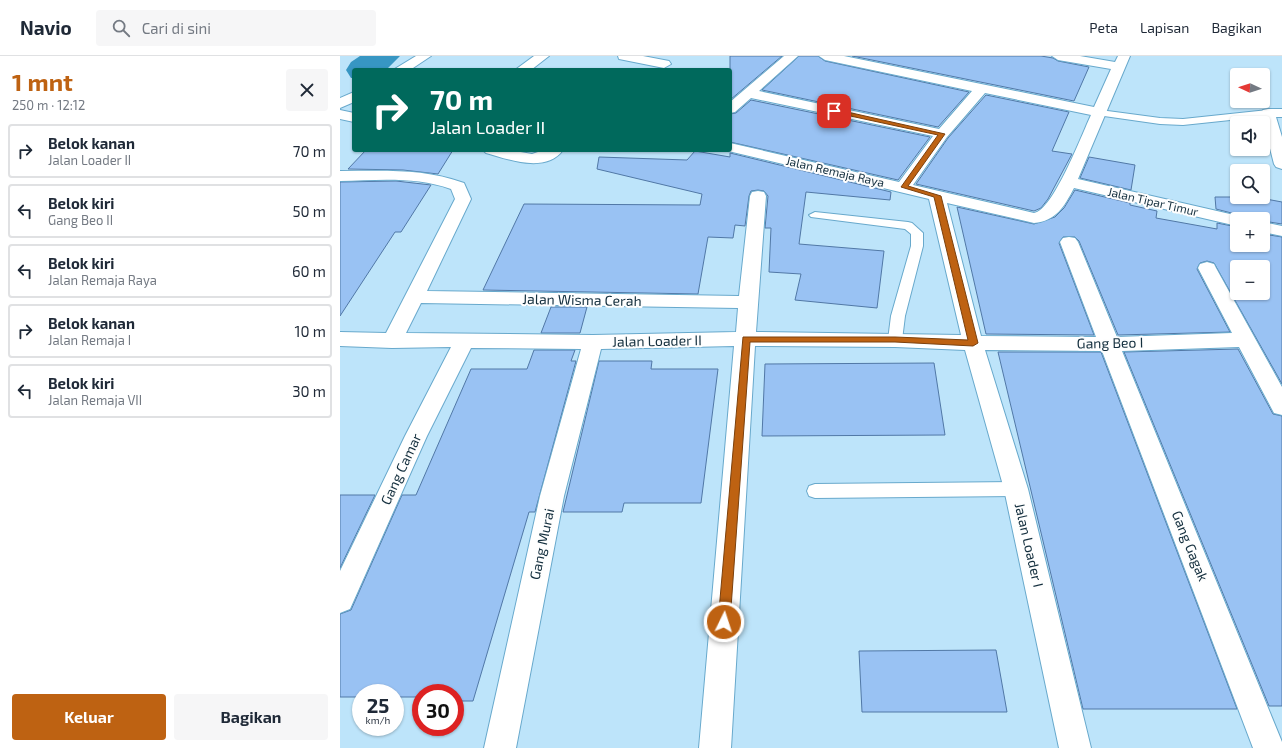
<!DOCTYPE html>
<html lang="id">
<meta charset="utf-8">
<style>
:root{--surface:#fff;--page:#f6f6f7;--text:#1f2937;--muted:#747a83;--line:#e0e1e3;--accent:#be6212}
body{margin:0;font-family:"Exo 2",sans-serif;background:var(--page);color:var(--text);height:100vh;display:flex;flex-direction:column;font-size:15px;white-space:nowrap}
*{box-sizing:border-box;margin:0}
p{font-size:13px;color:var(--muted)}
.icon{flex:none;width:22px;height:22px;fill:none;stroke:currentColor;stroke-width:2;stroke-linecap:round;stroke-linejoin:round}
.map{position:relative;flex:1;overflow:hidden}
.sheet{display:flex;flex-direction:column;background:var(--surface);width:340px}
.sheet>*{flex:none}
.guide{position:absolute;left:12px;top:12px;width:380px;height:84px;border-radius:4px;box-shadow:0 1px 3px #0004;background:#00695c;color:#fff;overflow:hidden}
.needle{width:26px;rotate:273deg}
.controls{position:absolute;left:890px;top:12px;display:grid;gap:8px}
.controls a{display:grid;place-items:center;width:40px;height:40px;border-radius:4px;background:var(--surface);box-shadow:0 1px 3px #0004;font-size:20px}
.speed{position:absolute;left:12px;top:628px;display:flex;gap:8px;font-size:20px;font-weight:700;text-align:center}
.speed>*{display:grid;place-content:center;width:52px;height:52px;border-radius:50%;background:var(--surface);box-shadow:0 1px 3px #0004;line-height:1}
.speed small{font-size:10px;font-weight:400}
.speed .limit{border:6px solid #d22;background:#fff;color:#111}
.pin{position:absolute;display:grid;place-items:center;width:34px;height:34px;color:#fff;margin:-17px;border-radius:8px;box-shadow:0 2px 6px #0006}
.me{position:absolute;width:44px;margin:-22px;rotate:4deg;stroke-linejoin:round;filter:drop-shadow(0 0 3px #0008)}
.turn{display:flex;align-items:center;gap:14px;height:84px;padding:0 12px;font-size:18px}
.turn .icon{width:52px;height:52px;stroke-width:2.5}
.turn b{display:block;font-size:28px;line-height:34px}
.round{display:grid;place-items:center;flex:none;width:42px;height:42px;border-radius:4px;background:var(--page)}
.overview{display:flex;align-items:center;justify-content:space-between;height:68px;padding:0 12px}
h1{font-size:24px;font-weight:700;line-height:30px;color:var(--accent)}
.primary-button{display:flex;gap:8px;margin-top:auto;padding:8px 12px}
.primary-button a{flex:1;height:46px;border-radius:4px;background:var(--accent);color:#fff;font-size:16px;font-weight:700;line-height:46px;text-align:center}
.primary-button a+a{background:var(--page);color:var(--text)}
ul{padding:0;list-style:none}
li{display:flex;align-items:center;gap:12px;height:54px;margin:0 8px 6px;padding:0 4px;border:2px solid var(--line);border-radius:4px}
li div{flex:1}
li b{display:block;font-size:15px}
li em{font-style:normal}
header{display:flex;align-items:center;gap:24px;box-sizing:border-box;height:56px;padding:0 20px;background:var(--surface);border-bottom:1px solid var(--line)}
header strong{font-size:19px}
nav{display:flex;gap:22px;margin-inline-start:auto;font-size:14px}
.search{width:280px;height:36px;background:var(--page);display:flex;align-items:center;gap:10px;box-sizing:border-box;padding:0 14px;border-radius:4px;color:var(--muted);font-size:15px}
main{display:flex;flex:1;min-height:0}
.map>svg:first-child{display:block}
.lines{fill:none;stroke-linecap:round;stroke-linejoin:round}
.river{fill:#3796c3;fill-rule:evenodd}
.building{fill:#99c2f3;stroke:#5178a6;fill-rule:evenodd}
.service-casing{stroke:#68a9cc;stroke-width:2}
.minor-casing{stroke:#68a9cc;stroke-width:2}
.service{fill:#fff;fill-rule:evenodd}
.minor{fill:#fff;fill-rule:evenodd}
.route{fill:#be6212;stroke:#7c400c}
.labels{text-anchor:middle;stroke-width:4;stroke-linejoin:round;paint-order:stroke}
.far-street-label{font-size:12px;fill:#142f3e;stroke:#fefefe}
.street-label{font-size:14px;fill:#142f3e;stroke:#fefefe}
</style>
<header>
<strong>Navio</strong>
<div class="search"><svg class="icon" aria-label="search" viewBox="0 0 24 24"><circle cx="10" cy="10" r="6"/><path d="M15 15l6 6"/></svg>Cari di sini</div>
<nav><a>Peta</a><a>Lapisan</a><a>Bagikan</a></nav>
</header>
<main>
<section class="sheet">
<div class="overview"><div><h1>1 mnt</h1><p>250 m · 12:12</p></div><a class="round"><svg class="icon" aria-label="close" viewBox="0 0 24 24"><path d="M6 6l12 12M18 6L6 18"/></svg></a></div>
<ul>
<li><svg class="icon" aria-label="right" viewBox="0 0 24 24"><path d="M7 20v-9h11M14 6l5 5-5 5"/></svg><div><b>Belok kanan</b><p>Jalan Loader II</p></div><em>70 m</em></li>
<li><svg class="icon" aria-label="left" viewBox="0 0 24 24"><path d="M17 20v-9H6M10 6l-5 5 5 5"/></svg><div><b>Belok kiri</b><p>Gang Beo II</p></div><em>50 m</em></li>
<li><svg class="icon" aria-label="left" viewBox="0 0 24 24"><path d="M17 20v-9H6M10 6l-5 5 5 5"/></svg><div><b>Belok kiri</b><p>Jalan Remaja Raya</p></div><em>60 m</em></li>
<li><svg class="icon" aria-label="right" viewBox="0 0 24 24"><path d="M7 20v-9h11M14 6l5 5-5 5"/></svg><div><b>Belok kanan</b><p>Jalan Remaja I</p></div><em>10 m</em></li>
<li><svg class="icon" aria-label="left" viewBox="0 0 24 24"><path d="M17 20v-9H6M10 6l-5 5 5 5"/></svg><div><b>Belok kiri</b><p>Jalan Remaja VII</p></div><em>30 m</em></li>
</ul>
<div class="primary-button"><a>Keluar</a><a>Bagikan</a></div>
</section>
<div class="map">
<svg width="942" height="692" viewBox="0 0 942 692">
<rect width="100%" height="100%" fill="#bde4fa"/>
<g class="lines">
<path class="river" d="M20,0H60L46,14H14V22H11L6,14L11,6Z"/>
</g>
<path class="building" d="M390,0H442L390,44Z
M459,0H478L485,5L629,36L598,71L422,34Z
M512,0H701L713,2L718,5L749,11L734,45Z
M646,39L729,56L712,95L732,98L708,143L701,152L694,155L576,128L608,82Z
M411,44L590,81L558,124L390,86V58L396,57Z
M26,94H113L98,118L63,114L8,113Z
M355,95L390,101V97L551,136L550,144L466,136L459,188L544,195L537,252L455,244L461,218L429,216L431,172H425L428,140L424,135L418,134L411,135L409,140L405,170L395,169L393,182L368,181L358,238L143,234L184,148L360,149L362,138L257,113L259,101L347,104Z
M749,101L795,109L791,134L740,122Z
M56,125L91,129L61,176H55L0,260V126Z
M735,134L790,147V149L817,155L816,162L877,173V167L897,171V189H923V178L942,181V328L874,207L867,205L860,207L857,213L890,276L778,279L739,185L735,181H723L719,187L754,279L646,278L617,151L694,168L715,161L724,152ZM897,211H923V237H897Z
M875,141H915L942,146V168L923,165V163H905L903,160L876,153Z
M211,251H247L240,277H201Z
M898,293L933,358L942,360V650H929L784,296Z
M194,294H235L231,305H236L195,456H189L133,645H115V637H81V645H78L79,641H55V637H21V641H0V558L11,554L62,439H76L131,313H187Z
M658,296H761L897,653H743Z
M259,305H312L311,313H378L361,447H284L282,456H223Z
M594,307L605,379L422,380L425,308Z
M0,439H35L0,512Z
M656,594L667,656H522L519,595Z"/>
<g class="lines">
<g class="service-casing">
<path id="service" d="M760,54L820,62L843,63L928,54L933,57L928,60L843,69L820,68L757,59L755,57L757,55Z
M475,156L568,166L572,167L583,177V190L565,260L562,284L560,287H550L548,284L551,260L571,190V178L565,173L471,161L469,159Z
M676,426L682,428L684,433L682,438L676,440L475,442L469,440L467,435L469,430L475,428Z"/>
</g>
<g class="minor-casing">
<path id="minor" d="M76,0H91L70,14H53Z
M194,0H209L191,14H175Z
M278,0H303L329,5L331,8L324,12L279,3Z
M444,0H458L419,35L599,73L632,35L485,4L479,0H504L754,51L771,13L718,4L712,0H740L775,6L778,0H790L738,123L903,161L904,163H897V170L734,132C724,151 716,165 694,167L607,147L641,280L756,281L720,186L723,182L729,181L735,182L738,186L777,281L892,277L858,212L860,208L867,206L874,208L876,212L942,331V359L934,357L899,291L782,295L942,686V692H913L762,295L645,294L688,433L751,692H719L664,433L625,294L555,291L415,290L391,692H359L394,290L261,293L224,440L176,692H144L200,440L241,293L131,292L87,380L10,553L0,557V515L65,380L111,291L52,292L0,290V276L46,277L115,143L111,133C75,120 37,124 0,125V115C43,115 83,112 124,127L131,143L87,235L399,240L410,140L412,136L418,135L424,136L426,140L416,276L621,279L589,143L384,94H390V87L559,126L593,80L411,42L395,56L390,57V46ZM645,37L751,59C742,78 713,155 694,157L573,129L607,81ZM81,247L398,252L396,276L253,279L66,277Z
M14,36V46L0,52V42Z
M928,53H942V61H936L942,81V113L936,111L934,108L921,57L923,54Z
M0,54L14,57V66L0,63Z
M143,94H169L192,98L204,94H223C206,118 167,103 146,97Z
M923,166L942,170V180L923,176Z"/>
</g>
<use href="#service" class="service"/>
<use href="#minor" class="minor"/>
</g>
<path class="route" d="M494,53L605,78L568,130L601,140L638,287L633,290L555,286H410L390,566L388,570L384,572L380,570L378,566L403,281H555L628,284L594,141L561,131L598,79L492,56V53Z"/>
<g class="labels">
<g class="far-street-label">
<text transform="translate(495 116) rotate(13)" y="4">Jalan Remaja Raya</text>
<text transform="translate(813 146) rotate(13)" y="4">Jalan Tipar Timur</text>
</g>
<g class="street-label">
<text transform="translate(242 244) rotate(1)" y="5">Jalan Wisma Cerah</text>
<text transform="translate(317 285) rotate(-1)" y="5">Jalan Loader II</text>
<text transform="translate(770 287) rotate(-1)" y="5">Gang Beo I</text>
<text transform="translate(61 413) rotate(-65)" y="5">Gang Camar</text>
<text transform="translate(202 488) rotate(-78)" y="5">Gang Murai</text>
<text transform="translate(689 489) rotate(77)" y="5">Jalan Loader I</text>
<text transform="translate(850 490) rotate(68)" y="5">Gang Gagak</text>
</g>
</g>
</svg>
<div class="controls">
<a><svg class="needle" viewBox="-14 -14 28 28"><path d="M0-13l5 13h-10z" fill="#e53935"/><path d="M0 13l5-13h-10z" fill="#747a83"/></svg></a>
<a><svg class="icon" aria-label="sound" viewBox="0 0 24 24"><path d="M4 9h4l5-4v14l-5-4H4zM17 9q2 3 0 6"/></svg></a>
<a><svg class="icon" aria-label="search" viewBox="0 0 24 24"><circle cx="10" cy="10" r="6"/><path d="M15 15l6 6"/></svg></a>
<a>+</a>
<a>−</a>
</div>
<div class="speed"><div>25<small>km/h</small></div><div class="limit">30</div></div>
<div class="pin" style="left:494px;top:55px;background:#d93025"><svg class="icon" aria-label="arrive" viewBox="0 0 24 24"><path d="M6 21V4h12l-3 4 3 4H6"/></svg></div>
<svg class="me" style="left:384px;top:566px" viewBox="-20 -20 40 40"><circle r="17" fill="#be6212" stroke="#fff" stroke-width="3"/><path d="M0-11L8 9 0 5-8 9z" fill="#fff"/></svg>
<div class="guide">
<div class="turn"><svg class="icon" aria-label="right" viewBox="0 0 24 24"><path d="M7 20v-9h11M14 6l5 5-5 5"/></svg><div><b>70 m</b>Jalan Loader II</div></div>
</div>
</div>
</main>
